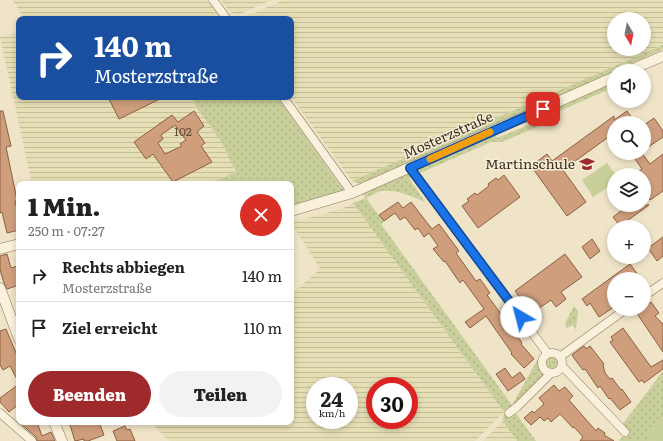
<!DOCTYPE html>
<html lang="de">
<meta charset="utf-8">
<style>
:root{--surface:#fff;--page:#f2f2f2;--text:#222;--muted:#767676;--line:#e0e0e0;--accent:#9e2a2b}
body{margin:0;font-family:Literata,serif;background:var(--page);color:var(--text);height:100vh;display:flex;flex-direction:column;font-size:15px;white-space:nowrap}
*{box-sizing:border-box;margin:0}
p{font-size:13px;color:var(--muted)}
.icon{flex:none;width:22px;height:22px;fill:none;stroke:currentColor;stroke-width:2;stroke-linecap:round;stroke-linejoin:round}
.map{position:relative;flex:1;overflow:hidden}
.side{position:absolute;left:16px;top:181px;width:278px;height:244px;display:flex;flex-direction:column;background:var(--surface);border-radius:8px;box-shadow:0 2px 6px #0003}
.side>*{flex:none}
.hud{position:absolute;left:16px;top:16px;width:278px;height:84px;border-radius:8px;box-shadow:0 2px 6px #0003;background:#1a4fa0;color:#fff;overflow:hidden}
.needle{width:26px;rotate:170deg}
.buttons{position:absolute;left:607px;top:12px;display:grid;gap:8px}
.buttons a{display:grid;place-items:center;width:44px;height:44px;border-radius:50%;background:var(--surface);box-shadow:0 2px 6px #0003;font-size:20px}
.speed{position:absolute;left:306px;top:377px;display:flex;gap:8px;font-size:20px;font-weight:700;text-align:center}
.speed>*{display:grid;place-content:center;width:52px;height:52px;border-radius:50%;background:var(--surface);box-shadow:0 2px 6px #0003;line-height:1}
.speed small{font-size:10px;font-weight:400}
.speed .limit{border:6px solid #d22;background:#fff;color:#111}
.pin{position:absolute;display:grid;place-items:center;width:34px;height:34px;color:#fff;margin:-17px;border-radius:8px;box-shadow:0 2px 6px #0006}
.me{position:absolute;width:44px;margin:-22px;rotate:323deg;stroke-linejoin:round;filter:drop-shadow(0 0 3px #0008)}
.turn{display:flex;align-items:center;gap:14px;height:84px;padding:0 12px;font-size:18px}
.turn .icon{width:52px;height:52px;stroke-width:2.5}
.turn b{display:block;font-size:28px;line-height:34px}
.round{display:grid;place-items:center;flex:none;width:42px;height:42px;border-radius:21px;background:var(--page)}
.head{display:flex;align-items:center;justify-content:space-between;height:68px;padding:0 12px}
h1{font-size:24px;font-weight:800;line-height:30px}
.button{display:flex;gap:8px;margin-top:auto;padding:8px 12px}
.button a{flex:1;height:46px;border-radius:24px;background:var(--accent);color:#fff;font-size:16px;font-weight:800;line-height:46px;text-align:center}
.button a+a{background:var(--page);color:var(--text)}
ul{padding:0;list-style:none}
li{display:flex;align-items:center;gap:12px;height:52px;padding:0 12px;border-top:1px solid var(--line)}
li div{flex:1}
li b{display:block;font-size:15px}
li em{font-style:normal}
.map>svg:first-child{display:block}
.farmland{fill:url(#farmland-rules);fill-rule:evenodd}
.grass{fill:url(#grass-dots)}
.green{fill:#c9cf9b}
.building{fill:#cf9f7d;stroke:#8d5f41;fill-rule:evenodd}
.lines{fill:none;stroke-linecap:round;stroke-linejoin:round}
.minor-casing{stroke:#8d765c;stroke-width:9}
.tertiary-casing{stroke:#8d765c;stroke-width:11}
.minor{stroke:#faf1dc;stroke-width:8}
.tertiary{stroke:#faf1dc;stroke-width:10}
.route-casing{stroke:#114b97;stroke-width:10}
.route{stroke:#1a73e8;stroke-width:7}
.slow{stroke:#f59e0b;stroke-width:7}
.labels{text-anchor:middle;stroke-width:3;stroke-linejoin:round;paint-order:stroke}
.number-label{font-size:12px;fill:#624a37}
.street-label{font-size:14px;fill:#3d2e20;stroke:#f7eed8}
.poi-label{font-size:14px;fill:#3d2e20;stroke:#f7eed8;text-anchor:end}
</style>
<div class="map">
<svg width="663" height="441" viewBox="0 0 663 441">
<defs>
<pattern id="farmland-rules" width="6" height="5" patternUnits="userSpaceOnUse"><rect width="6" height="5" fill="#e6deb5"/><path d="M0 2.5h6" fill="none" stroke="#c6bf9b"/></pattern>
<pattern id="grass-dots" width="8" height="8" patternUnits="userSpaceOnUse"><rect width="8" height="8" fill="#c9cf9b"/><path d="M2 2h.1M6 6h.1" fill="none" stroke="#aeb285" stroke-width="1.8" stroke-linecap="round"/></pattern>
</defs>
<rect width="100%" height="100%" fill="#f0e4c8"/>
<path class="farmland" d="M12,0H207L221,19H25Z
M221,0H271L238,15L230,12Z
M284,0H663V45L352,181L291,97V19H241ZM614,19H644V49H614Z
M19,32V97H192L197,108L221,141L236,172L208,184H32L0,37Z
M353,203L504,412L475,441H169L150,422H291V295L320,269L291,222L320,215L346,207ZM315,386H349V420H315ZM375,386H409V420H375Z
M503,421L517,441H483Z"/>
<path class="grass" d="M663,45V49L569,92L360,184L352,181Z
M614,81V87L553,114L539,126L502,142H491L409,178L425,202C411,196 397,189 381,191C377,192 371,196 366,198L384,222L381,224L512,405L539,357L541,369L544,373L545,378L522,395L523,397L512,405L515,412L536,441H517L503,421L504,412L353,203L366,198L362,194L495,133L497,138L538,121L535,115Z
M192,97H277L344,191L291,207V184H208L236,172L221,141L197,108Z
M574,306L578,311L576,330L573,325L567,328L565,323Z
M545 363a7 7 0 1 1 14 0a7 7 0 1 1-14 0Z
M663,371V417L647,437L651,441H620L619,440L628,432L622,425Z"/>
<path class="green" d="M607,163L616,175H614V183L593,197L582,180Z
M663,417V441H651L646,437Z"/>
<path class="building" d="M108,97H164L119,119Z
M0,111H3L11,146L6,147L17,200L15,201L19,217V230L7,233L2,212L0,213Z
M194,111L204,126L197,132L205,143L201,146L212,162L173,182L153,154L146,159L134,142L172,115L178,122ZM175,125L186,140L180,144L182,146L165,154L158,143L163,139L161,135Z
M627,111L636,123H614V133L563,170L586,202L567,216L531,166L547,154L552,161L614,116V120Z
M654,118L663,131V137L644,150V125Z
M631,153H642L650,164L663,154V191L650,200L644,191V175H634L642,169Z
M504,175L520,197L478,228L462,206L469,201L467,199L475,193L477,195L489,186L488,184L496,178L498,180Z
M398,202L403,208L411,202L432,229L439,224L459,251L456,253L476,281L480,279L490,293L487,295L518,337L522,343L521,344L534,359L524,368L511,354L512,353L486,316L470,328L465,322L484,309L463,280L460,283L445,261L444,262L433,249L438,246L429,233L424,237L418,228L415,230L405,217L400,220L395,213L384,221L379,215Z
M629,205H649L620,226L613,217Z
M663,237V256L657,261L648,248Z
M592,239L600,251L590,259L582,247Z
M7,254L11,268L17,266L19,271V285L7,289L4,283L0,270V256Z
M565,254L582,277L561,292L566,299L556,307L551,300L532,313L515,291Z
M630,264L641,279H614V307L599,317L590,303L587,306L582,299Z
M651,302L659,313L655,316L663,324V352L636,312L640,309H644V306Z
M623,328L651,367L663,360V369L644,383L642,380L639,382L610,342L613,340L611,337Z
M6,329L19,360V383L10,366L3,370L0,365V331Z
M584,346L586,349L590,346L604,364L603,365L605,373L610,379L612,378L621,390L622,389L631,402L620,410L610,398L609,399L600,386L598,388L585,369L583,370L574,358L572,355Z
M505,368L512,378L520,372L525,379L508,391L496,374Z
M19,384V404L9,412L0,402V398Z
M554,385L559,391L565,387L573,396L569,400L596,431L598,428L605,433L604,435L614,441H580L583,437L574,427L573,428L560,414L551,422L548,418L544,421L540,417L531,425L524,418L532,411L534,413L544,404L539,398Z
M19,422H37L42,436L51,432L55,441H37L36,437Z
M69,422H99L104,435L88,441H84V439L75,441Z
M125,426L127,430L130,429L135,441H117L113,431Z"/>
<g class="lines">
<g class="minor-casing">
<path id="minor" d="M213,0L227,19
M283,97L352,193
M410,168L548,354
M644,296L663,283
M542 363a10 10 0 1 1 20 0a10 10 0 1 1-20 0Z
M561,356L626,309
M562,366L625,432
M0,413L32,441
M509,413L517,407L551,373"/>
</g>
<g class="tertiary-casing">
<path id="tertiary" d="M628,71L663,56
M291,211L352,193L614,77
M0,249L19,244
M0,288L19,339
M54,422L62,441"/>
</g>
<use href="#minor" class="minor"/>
<use href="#tertiary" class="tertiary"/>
</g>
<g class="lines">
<g class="route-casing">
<path id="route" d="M521,317L410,168L543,109"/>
</g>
<use href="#route" class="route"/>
<path class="slow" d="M430,159L490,132"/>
</g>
<defs>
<g id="school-bare" transform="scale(1.2)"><path d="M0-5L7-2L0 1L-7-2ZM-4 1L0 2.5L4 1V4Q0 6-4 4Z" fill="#9e2a2b" stroke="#f7eed8" stroke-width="2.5" paint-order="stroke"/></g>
</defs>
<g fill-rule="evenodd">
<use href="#school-bare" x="587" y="164"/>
</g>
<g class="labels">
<g class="number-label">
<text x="183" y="136">102</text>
</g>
<g class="street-label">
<text transform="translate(448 135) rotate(-24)" y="5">Mosterzstraße</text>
</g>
<g class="poi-label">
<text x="575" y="169">Martinschule</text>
</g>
</g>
</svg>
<div class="buttons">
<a><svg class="needle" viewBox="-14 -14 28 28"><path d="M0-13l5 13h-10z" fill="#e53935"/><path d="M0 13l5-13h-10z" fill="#767676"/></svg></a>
<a><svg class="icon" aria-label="sound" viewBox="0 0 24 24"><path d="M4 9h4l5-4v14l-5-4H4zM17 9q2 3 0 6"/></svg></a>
<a><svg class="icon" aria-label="search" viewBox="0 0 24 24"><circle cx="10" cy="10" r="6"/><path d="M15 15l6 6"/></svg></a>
<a><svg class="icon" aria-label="layers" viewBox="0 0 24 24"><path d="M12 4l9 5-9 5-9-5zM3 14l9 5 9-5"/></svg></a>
<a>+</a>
<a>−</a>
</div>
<div class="speed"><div>24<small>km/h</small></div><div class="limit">30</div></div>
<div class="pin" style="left:543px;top:109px;background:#d93025"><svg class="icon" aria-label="arrive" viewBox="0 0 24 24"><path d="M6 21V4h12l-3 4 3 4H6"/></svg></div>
<svg class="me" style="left:521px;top:317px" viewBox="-20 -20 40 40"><circle r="19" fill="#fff"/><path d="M0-13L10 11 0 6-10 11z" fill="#1a73e8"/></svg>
<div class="hud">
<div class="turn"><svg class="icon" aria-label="right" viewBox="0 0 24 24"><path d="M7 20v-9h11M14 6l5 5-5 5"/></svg><div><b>140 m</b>Mosterzstraße</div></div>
</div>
<section class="side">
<div class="head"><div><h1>1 Min.</h1><p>250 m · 07:27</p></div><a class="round" style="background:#d93025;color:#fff"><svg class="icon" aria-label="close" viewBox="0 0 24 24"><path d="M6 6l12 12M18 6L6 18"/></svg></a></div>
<ul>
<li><svg class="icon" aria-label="right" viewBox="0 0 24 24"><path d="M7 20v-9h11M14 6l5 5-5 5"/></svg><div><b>Rechts abbiegen</b><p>Mosterzstraße</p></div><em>140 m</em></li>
<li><svg class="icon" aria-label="arrive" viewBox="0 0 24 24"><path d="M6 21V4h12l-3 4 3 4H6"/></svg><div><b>Ziel erreicht</b></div><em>110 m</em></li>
</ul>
<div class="button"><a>Beenden</a><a>Teilen</a></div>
</section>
</div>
